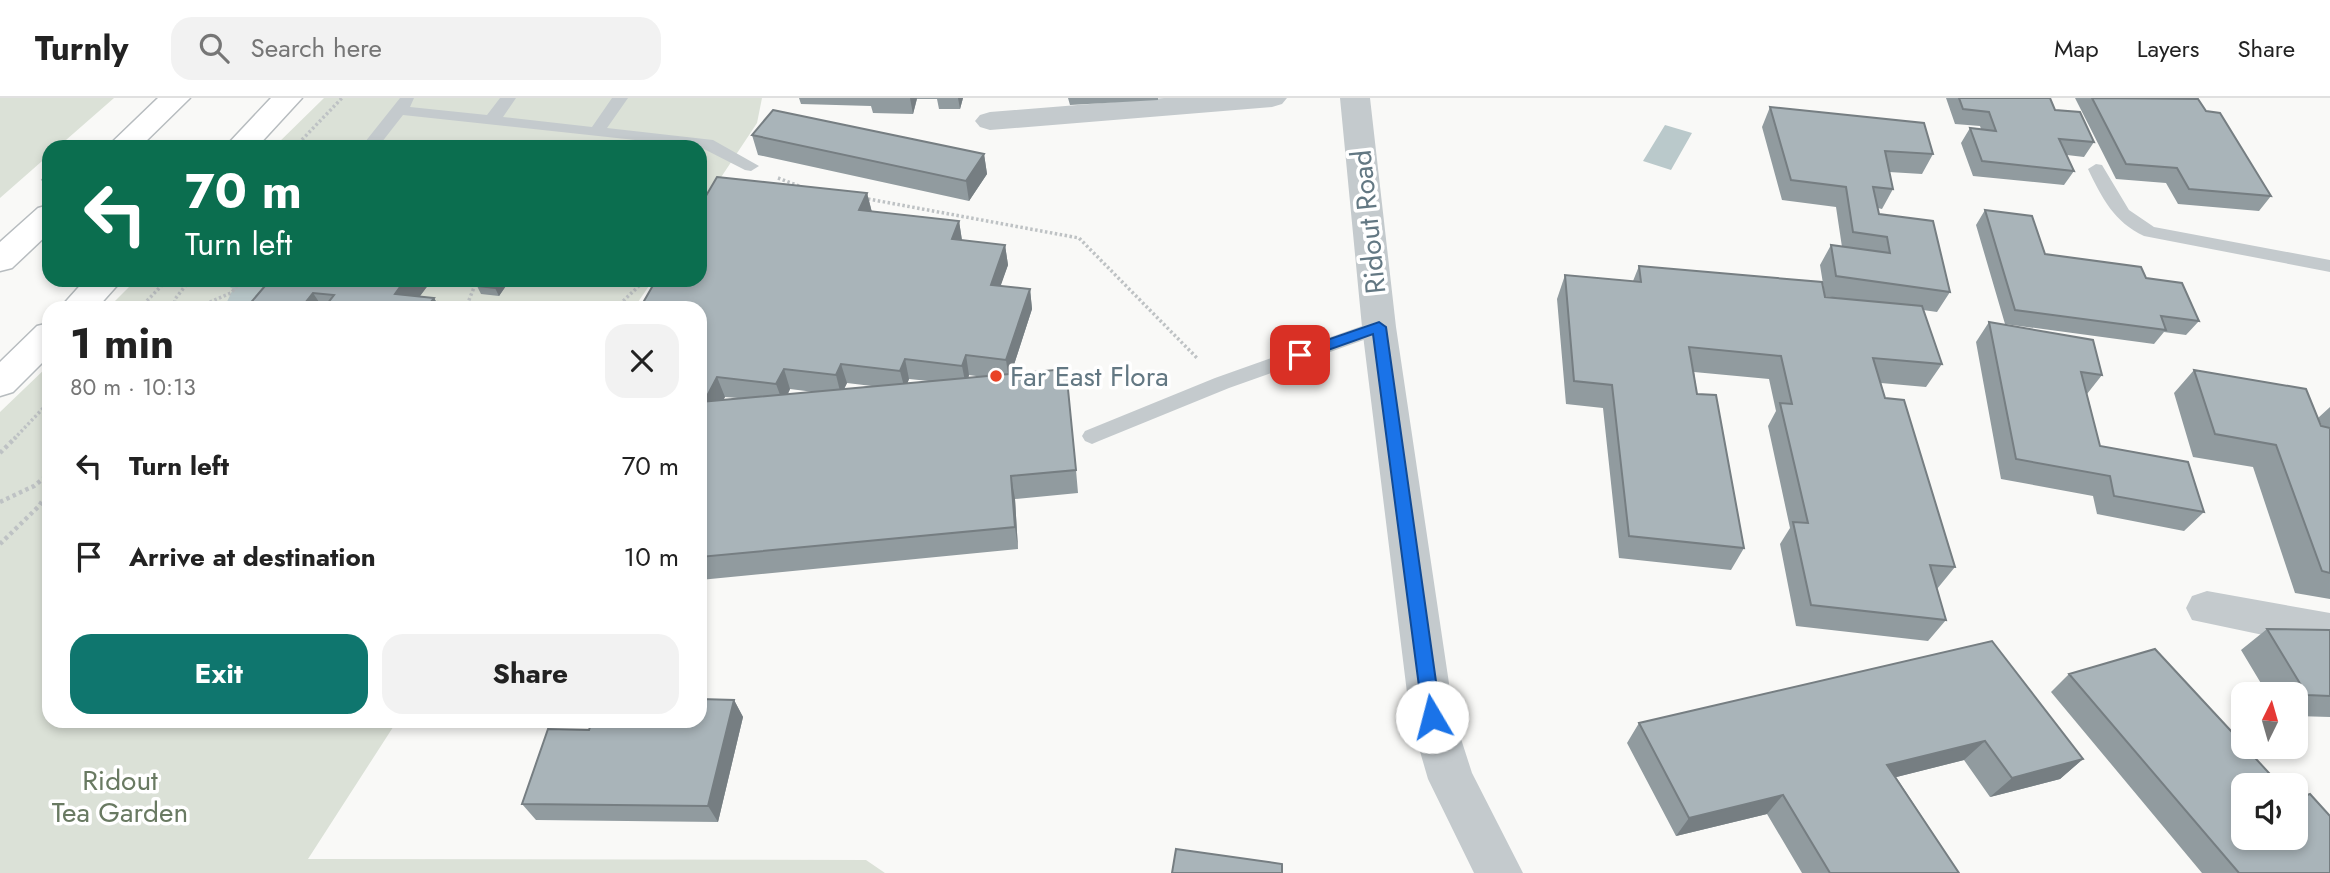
<!DOCTYPE html>
<meta charset="utf-8">
<style>
:root{--surface:#fff;--page:#f2f2f2;--text:#222;--muted:#767676;--line:#e0e0e0;--accent:#0f766e}
body{margin:0;font-family:Jost,sans-serif;background:var(--page);color:var(--text);height:100vh;display:flex;flex-direction:column;font-size:26px;white-space:nowrap}
*{box-sizing:border-box;margin:0}
p{font-size:23px;color:var(--muted)}
.icon{flex:none;width:38px;height:38px;fill:none;stroke:currentColor;stroke-width:2;stroke-linecap:round;stroke-linejoin:round}
.map{position:relative;flex:1;overflow:hidden}
.drawer{position:absolute;left:42px;top:203px;width:665px;height:427px;display:flex;flex-direction:column;background:var(--surface);border-radius:21px;box-shadow:0 4px 10px #0003}
.drawer>*{flex:none}
.guide{position:absolute;left:42px;top:42px;width:665px;height:147px;border-radius:21px;box-shadow:0 4px 10px #0003;background:#0b6e4f;color:#fff;overflow:hidden}
.needle{width:46px;rotate:5deg}
.buttons{position:absolute;left:2231px;top:584px;display:grid;gap:14px}
.buttons a{display:grid;place-items:center;width:77px;height:77px;border-radius:14px;background:var(--surface);box-shadow:0 4px 10px #0003;font-size:35px}
.pin{position:absolute;display:grid;place-items:center;width:60px;height:60px;color:#fff;margin:-30px;border-radius:14px;box-shadow:0 4px 10px #0006}
.me{position:absolute;width:77px;margin:-38px;rotate:352deg;stroke-linejoin:round;filter:drop-shadow(0 0 5px #0008)}
.turn{display:flex;align-items:center;gap:24px;height:147px;padding:0 28px;font-size:32px}
.turn .icon{width:91px;height:91px;stroke-width:2.5}
.turn b{display:block;font-size:49px;line-height:60px}
.round{display:grid;place-items:center;flex:none;width:74px;height:74px;border-radius:21px;background:var(--page)}
.head{display:flex;align-items:center;justify-content:space-between;height:119px;padding:0 28px}
h1{font-size:42px;font-weight:700;line-height:52px}
.action{display:flex;gap:14px;margin-top:auto;padding:14px 28px}
.action a{flex:1;height:80px;border-radius:21px;background:var(--accent);color:#fff;font-size:28px;font-weight:700;line-height:80px;text-align:center}
.action a+a{background:var(--page);color:var(--text)}
ul{padding:0;list-style:none}
li{display:flex;align-items:center;gap:21px;height:91px;padding:0 28px}
li div{flex:1}
li b{display:block;font-size:26px}
li em{font-style:normal}
header{display:flex;align-items:center;gap:42px;box-sizing:border-box;height:98px;padding:0 35px;background:var(--surface);border-bottom:2px solid var(--line)}
header strong{font-size:33px}
nav{display:flex;gap:38px;margin-inline-start:auto;font-size:24px}
.search{width:490px;height:63px;background:var(--page);display:flex;align-items:center;gap:18px;box-sizing:border-box;padding:0 24px;border-radius:21px;color:var(--muted);font-size:26px}
.map>svg:first-child{display:block}
.green{fill:#dbe1d7}
.water{fill:#bac9cb}
.lines{fill:none;stroke-linecap:round;stroke-linejoin:round}
.highway-casing{stroke:#b7bcbf;stroke-width:3}
.path-far1{stroke:#bec2c4;stroke-width:3.5;stroke-dasharray:2.5 2.5;stroke-linecap:butt}
.path{stroke:#bec2c4;stroke-width:4.5;stroke-dasharray:3.5 3.5;stroke-linecap:butt}
.lane{fill:#c4cacd;fill-rule:evenodd}
.street{fill:#c4cacd;fill-rule:evenodd}
.highway{fill:#fff;fill-rule:evenodd}
.wall{fill:#919b9f;fill-rule:evenodd}
.shaded-wall{fill:#767e82}
.building{fill:#a9b4b9;stroke:#767e82;stroke-width:2}
.route{fill:#1a73e8;stroke:#114b97;stroke-width:2}
.poi-dot{fill:#e94226;stroke:#fff;stroke-width:2.5}
.labels{text-anchor:middle;stroke-width:7;stroke-linejoin:round;paint-order:stroke}
.street-label{font-size:28px;fill:#637883;stroke:#fff}
.poi-label{font-size:28px;fill:#637883;stroke:#fff;text-anchor:start}
.park-label{font-size:28px;fill:#697a62;stroke:#fff}
</style>
<header>
<strong>Turnly</strong>
<div class="search"><svg class="icon" aria-label="search" viewBox="0 0 24 24"><circle cx="10" cy="10" r="6"/><path d="M15 15l6 6"/></svg>Search here</div>
<nav><a>Map</a><a>Layers</a><a>Share</a></nav>
</header>
<div class="map">
<svg width="2330" height="775" viewBox="0 0 2330 775">
<rect width="100%" height="100%" fill="#f9f9f7"/>
<path class="green" d="M0,0H114L58,49H49V57L0,100Z
M324,0H762L757,25L700,111V49H274Z
M136,182H653L634,210H108Z
M49,267V623H397L308,761L866,762L885,775H0V314Z"/>
<path class="water" d="M1665,27L1692,35L1671,72L1643,63Z
M218,182H305L276,210H224L233,191Z"/>
<g class="lines">
<g class="highway-casing">
<path id="highway" d="M158,0H190L140,49H107Z
M271,0H302L257,49H225Z
M49,107V135L12,170L0,173V144L38,110Z
M85,182H122L97,210H60Z
M49,225V258L13,294L0,298V264L37,228Z"/>
</g>
<path class="path-far1" d="M295,49L342,0
M778,80L799,88
M42,83L49,76
M863,100L1079,140L1198,261
M432,204L467,207V210
M467,207L477,182
M140,210L167,182
M174,210L175,201L190,182
M196,210L231,195L242,182
M616,210L645,182
M14,341L49,304"/>
<path class="path" d="M0,355L16,339
M0,404L34,388L49,376
M0,446L39,408L49,393"/>
<path class="lane" d="M400,0H414L410,9L487,17L500,0H516L503,19L592,29L612,0H628L607,30L713,42L759,68L751,73L745,72L700,49L403,17L378,49H361Z
M2096,66L2102,67L2129,112L2154,129L2330,162V174L2144,138C2114,124 2102,100 2088,71Z
M1379,222L1386,224L1388,229L1386,234L1229,290L1099,343L1092,346L1085,343L1082,338L1085,333L1215,280Z"/>
<path class="street" d="M1164,0H1287L1282,6L1272,9L990,32L980,29L975,23L980,17L990,14Z
M1340,0H1370L1396,229L1454,619L1472,675L1523,775H1474L1428,681L1410,619L1362,229Z
M2207,493L2330,515V551L2192,522L2186,510L2192,498Z"/>
<use href="#highway" class="highway"/>
</g>
<path class="wall" d="M799,0H963L960,11H939L937,1H917L913,16L873,15L871,8L801,6Z
M1068,0H1158V2L1070,7Z
M1946,0H2050L2055,12L2094,44L2084,59L2067,57L2074,73L2064,87L1973,78L1961,45L1970,30L1981,31L1980,28L1955,26Z
M2075,0H2186L2206,13L2271,98L2259,113L2178,106L2166,85L2116,81Z
M1770,9L1933,56L1922,76L1889,74L1893,91L1882,111L1878,110L1879,116L1950,194L1937,214L1923,212L1942,266L1926,289L1881,285L1885,300L1955,469L1937,491L1946,522L1928,543L1796,528L1780,446L1790,430L1768,328L1776,313L1769,281L1694,274L1697,296L1744,450L1731,472L1619,460L1603,310L1566,306L1557,201L1565,177L1633,183L1639,168L1825,198L1820,167L1831,147L1842,149L1836,109L1782,102L1762,29ZM1825,198L1853,202L1825,199Z
M752,37L984,56L987,76L969,103L758,57Z
M867,95L872,114L959,123L962,142L1005,147L1008,167L1000,188L1030,191L1032,211L1011,276L1076,372L1078,395L1015,401L1018,451L700,482V210ZM969,277L983,279L968,280ZM909,281L929,283L907,285ZM847,285L872,288L844,291ZM790,291L814,294L788,296ZM725,299L738,300L723,302Z
M1985,112L2045,156L2146,180L2199,223L2186,237L2164,234L2154,246L2005,226L1976,127Z
M270,182H432L420,198L434,200L440,210H249L248,208Z
M481,182H510L499,198L481,196L477,188Z
M1989,224L2102,277L2087,296L2100,348L2204,414L2184,433L2097,416L2093,398L2001,381L1976,244Z
M2194,272L2321,328H2322L2318,320L2330,309V501L2295,495L2253,369L2193,359L2174,295Z
M2267,531L2330,532V619L2296,618V597H2268L2241,552Z
M1992,543L2083,661L2060,681L1990,699L1964,662L1896,679L1959,775H1802L1767,716L1676,738L1627,645L1639,625Z
M2069,576L2244,688L2330,775H2202L2051,594Z
M734,602L743,619L718,724L536,722L522,706L589,632Z"/>
<path class="shaded-wall" d="M910,0H917L913,16Z
M958,0H963L960,11Z
M984,56L987,76L969,103L966,83Z
M867,95L872,115L859,112Z
M959,123L962,143L952,141Z
M1005,147L1008,167L994,207L991,187Z
M405,182H432L411,210L395,196Z
M500,182H510L499,198L495,190Z
M1030,191L1032,211L1009,282L1006,262Z
M313,195L323,210H301Z
M434,200L440,210H426Z
M966,257L969,277L966,288L962,268Z
M905,261L909,281L905,292L900,273Z
M841,266L847,285L841,297L836,277Z
M784,271L790,291L783,305L776,286Z
M717,279L725,299L713,321L705,302Z
M1011,378L1015,401L1018,451L1015,429Z
M734,602L743,619L718,724L708,708Z
M1985,643L1964,662L1869,686L1887,667Z
M2083,661L2060,681L1990,699L2012,680Z
M1783,697L1767,716L1676,738L1689,720Z"/>
<path class="building" d="M1959,0H2050L2055,12L2080,14L2094,44L2059,41L2074,73L1982,63L1970,30L1996,33L1989,14L1963,11Z
M2092,0L2198,1L2206,13L2220,15L2271,98L2189,91L2177,70L2126,66Z
M1770,9L1924,25L1933,56L1885,53L1893,91L1873,89L1879,116L1933,123L1950,194L1836,178L1831,147L1890,155L1887,139L1853,134L1846,89L1791,82Z
M773,12L984,56L966,83L752,37Z
M717,79L867,95L859,112L959,123L952,141L1005,147L991,187L1030,191L1006,262L966,257L962,268L905,261L900,273L841,266L836,277L784,271L776,286L717,279L705,302L700,301V210H640L656,182H700V108Z
M1985,112L2032,118L2045,156L2141,169L2146,180L2182,185L2199,223L2161,218L2166,232L2015,212Z
M1639,168L1822,184L1825,199L1922,208L1942,266L1873,260L1885,300L1904,302L1955,469L1930,467L1946,522L1811,507L1793,424L1808,425L1780,305L1792,306L1781,258L1689,249L1697,296L1716,297L1744,450L1629,438L1612,287L1574,283L1565,177L1641,184Z
M270,182H405L395,196L434,200L426,210H324L334,197L313,195L301,210H268L248,208Z
M481,182H500L495,190L477,188Z
M1989,224L2093,242L2102,277L2081,274L2100,348L2188,364L2204,414L2114,398L2110,378L2016,361Z
M1066,271L1076,372L1011,378L1015,429L700,459V304Z
M2194,272L2306,291L2321,328L2330,330V475L2322,473L2276,347L2215,336Z
M2267,531L2330,532V598L2307,597Z
M1992,543L2083,661L2012,680L1985,643L1887,667L1959,775H1830L1783,697L1689,720L1639,625Z
M2155,551L2244,647V649H2245L2281,688H2244V740H2296V701L2310,696L2330,718V775H2239L2069,576Z
M700,601L734,602L708,708L522,706L548,631L589,632L592,623H700Z
M1176,751L1282,766V775H1172Z"/>
<path class="route" d="M1379,224L1386,229L1441,619L1439,625L1432,627L1426,625L1423,619L1373,236L1300,262L1293,257L1295,253Z"/>
<circle class="poi-dot" cx="996" cy="278" r="7"/>
<g class="labels">
<g class="street-label">
<text transform="translate(1368 124) rotate(-96)" y="10">Ridout Road</text>
</g>
<g class="poi-label">
<text x="1010" y="288">Far East Flora</text>
</g>
<g class="park-label">
<text x="120" y="692">Ridout<tspan x="120" dy="32">Tea Garden</tspan></text>
</g>
</g>
</svg>
<div class="buttons">
<a><svg class="needle" viewBox="-14 -14 28 28"><path d="M0-13l5 13h-10z" fill="#e53935"/><path d="M0 13l5-13h-10z" fill="#767676"/></svg></a>
<a><svg class="icon" aria-label="sound" viewBox="0 0 24 24"><path d="M4 9h4l5-4v14l-5-4H4zM17 9q2 3 0 6"/></svg></a>
</div>
<div class="pin" style="left:1300px;top:257px;background:#d93025"><svg class="icon" aria-label="arrive" viewBox="0 0 24 24"><path d="M6 21V4h12l-3 4 3 4H6"/></svg></div>
<svg class="me" style="left:1432px;top:619px" viewBox="-20 -20 40 40"><circle r="19" fill="#fff"/><path d="M0-13L10 11 0 6-10 11z" fill="#1a73e8"/></svg>
<div class="guide">
<div class="turn"><svg class="icon" aria-label="left" viewBox="0 0 24 24"><path d="M17 20v-9H6M10 6l-5 5 5 5"/></svg><div><b>70 m</b>Turn left</div></div>
</div>
<section class="drawer">
<div class="head"><div><h1>1 min</h1><p>80 m · 10:13</p></div><a class="round"><svg class="icon" aria-label="close" viewBox="0 0 24 24"><path d="M6 6l12 12M18 6L6 18"/></svg></a></div>
<ul>
<li><svg class="icon" aria-label="left" viewBox="0 0 24 24"><path d="M17 20v-9H6M10 6l-5 5 5 5"/></svg><div><b>Turn left</b></div><em>70 m</em></li>
<li><svg class="icon" aria-label="arrive" viewBox="0 0 24 24"><path d="M6 21V4h12l-3 4 3 4H6"/></svg><div><b>Arrive at destination</b></div><em>10 m</em></li>
</ul>
<div class="action"><a>Exit</a><a>Share</a></div>
</section>
</div>
